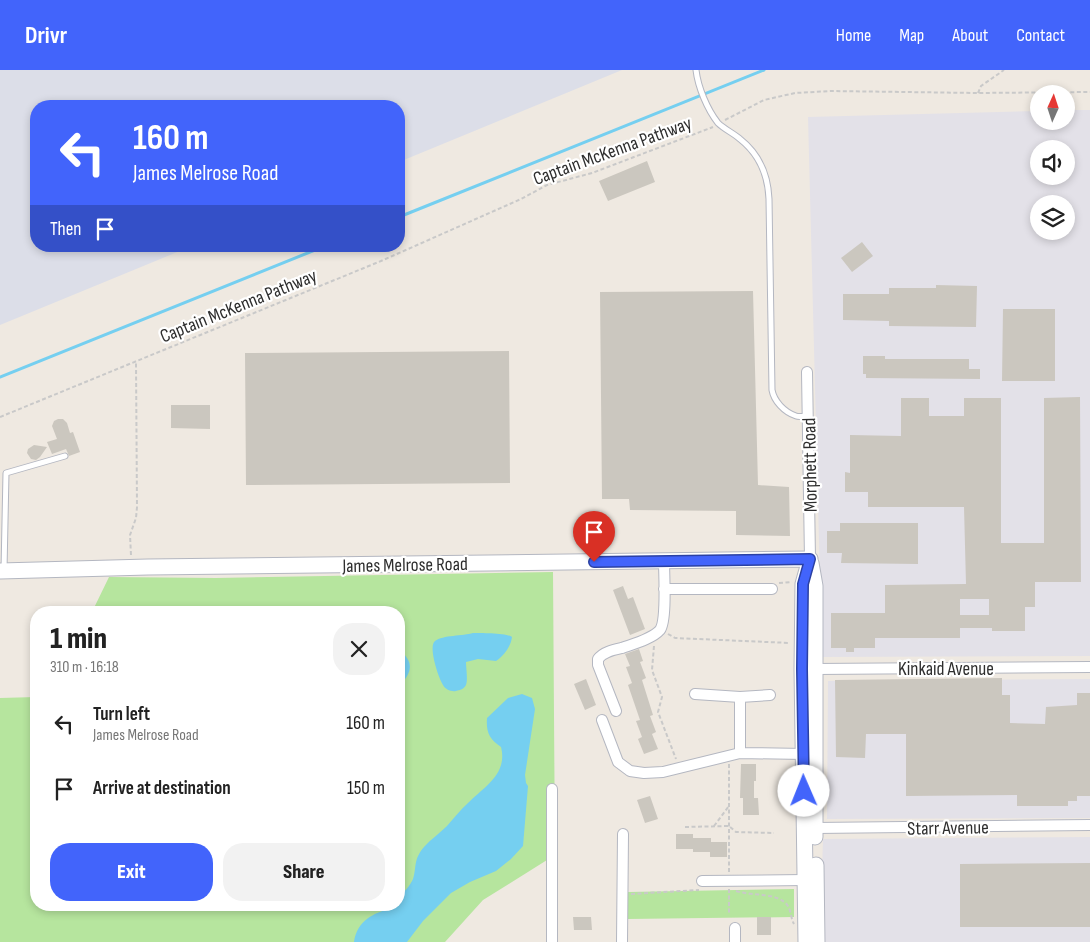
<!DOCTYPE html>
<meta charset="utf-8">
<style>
:root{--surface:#fff;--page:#f2f2f2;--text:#222;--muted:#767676;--accent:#4264fb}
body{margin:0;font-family:"Sofia Sans Condensed",sans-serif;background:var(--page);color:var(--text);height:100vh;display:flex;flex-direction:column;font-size:19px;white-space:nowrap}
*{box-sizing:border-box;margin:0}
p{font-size:16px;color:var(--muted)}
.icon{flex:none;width:28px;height:28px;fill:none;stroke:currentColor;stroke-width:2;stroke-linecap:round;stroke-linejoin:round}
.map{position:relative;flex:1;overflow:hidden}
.panel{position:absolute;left:30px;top:536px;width:375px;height:305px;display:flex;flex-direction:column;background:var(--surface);border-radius:20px;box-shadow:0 2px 8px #0003}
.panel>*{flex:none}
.top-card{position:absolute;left:30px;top:30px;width:375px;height:152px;border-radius:20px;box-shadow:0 2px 8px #0003;background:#4264fb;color:#fff;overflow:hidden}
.needle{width:32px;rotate:3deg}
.tools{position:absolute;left:1030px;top:15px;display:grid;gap:10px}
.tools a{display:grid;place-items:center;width:45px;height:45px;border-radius:50%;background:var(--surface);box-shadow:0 2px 8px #0003;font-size:25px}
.pin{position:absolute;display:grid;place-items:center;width:42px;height:42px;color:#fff;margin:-51px -21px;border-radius:50% 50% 50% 0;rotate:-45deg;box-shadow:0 0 5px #0007}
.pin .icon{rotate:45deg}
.me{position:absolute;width:55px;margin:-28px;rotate:359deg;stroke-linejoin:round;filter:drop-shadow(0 0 4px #0008)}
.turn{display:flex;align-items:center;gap:18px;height:105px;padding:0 20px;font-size:22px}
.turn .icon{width:65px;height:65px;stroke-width:2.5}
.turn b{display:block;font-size:35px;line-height:42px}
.then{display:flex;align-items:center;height:48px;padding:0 20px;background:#0003;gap:10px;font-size:19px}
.round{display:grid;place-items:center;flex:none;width:52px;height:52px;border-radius:20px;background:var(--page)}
.head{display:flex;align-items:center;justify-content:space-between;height:85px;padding:0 20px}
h1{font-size:30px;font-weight:800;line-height:38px}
.button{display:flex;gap:10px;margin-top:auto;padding:10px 20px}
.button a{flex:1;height:58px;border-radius:20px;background:var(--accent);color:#fff;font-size:20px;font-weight:800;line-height:58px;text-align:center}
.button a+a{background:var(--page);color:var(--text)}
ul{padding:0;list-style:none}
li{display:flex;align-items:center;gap:15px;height:65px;padding:0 20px}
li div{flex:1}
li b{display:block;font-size:19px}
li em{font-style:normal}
header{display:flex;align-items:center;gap:30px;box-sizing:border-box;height:70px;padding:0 25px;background:var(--accent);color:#fff}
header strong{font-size:24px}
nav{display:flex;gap:28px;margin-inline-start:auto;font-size:18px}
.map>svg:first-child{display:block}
.industrial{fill:#e3e1e8;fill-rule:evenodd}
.airport{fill:#dcdee8}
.green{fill:#b6e59e}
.water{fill:#75cff0}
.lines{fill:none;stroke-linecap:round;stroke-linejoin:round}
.stream{stroke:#75cff0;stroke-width:3}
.building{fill:#cbc7bf;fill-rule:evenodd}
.lane-casing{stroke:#b4b7c1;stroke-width:7}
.street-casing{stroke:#b4b7c1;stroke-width:12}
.secondary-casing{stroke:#b4b7c1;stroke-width:17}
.path{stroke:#c9c9c9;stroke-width:2;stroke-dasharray:4 2.5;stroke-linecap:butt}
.lane{stroke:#fff;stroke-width:5}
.street{stroke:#fff;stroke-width:10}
.secondary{stroke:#fff;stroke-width:15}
.route-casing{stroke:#2b41a3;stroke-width:12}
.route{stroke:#4264fb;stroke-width:9}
.labels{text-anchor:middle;stroke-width:4.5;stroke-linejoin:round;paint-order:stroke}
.street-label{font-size:19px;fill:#2e2e2e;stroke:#fff}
</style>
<header>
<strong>Drivr</strong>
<nav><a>Home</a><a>Map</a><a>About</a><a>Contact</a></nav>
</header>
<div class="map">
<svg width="1090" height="872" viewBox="0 0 1090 872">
<rect width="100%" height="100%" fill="#efe9e1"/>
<path class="industrial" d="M1066,40H1090V586L822,587L808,47L1039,41V51H1066ZM1039,79H1066V106H1039ZM1039,134H1066V161H1039Z
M1090,609V748L827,749L828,611Z
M1090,767V872H820L823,769Z"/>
<path class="airport" d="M0,0H622L399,92V36H36V176H192L0,255Z"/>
<path class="green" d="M553,502L555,785L483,830L445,872H0V628L36,627V835H399V542H92L109,507L216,508Z
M794,819V847L628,849V822Z"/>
<path class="water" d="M473,563C481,563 507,563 512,567C511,576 504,586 496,591L478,589L466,592C466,598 468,609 466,615C464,619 460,620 456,621C451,622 445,619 443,615C438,607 428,576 435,571C443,565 463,566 473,563Z
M399,580C415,592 412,603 399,616Z
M522,624L532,628L535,639L525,705L526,713L528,716L523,776L511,789L496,801L470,812L451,823L423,851L407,872H354C357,851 373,843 392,838L394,835H399V827C404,822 410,816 413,809C417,796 413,790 424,777C431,769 440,763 447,756C454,748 460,740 468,733C484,717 508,704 501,677C489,669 486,662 487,648L508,628Z"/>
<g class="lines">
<path class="stream" d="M399,147L764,0
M0,307L325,176"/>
</g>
<path class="building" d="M647,91L655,112L608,131L599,111Z
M862,172L873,186L852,202L841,188Z
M936,215L977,216L976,257L889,256V251L843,250V224H889V218H936Z
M753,221L758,415L789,417L790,466L736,465V441L630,440L629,429H602L600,222Z
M1003,239H1055V311H1002Z
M509,281L510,413L246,415L245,283Z
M863,286H885V289H969V299H980V309L866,308V304H863Z
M1080,327L1081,512H1035V537H1025V561H992V558H960V568H875V578H854V582H846V578H831V543H885V515L966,514L964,437H868V422H845V402L850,403V365L901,366V328H929V346H964V328H1001V473H1044V328ZM960,529H989V545H960Z
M171,335H210V359L171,358Z
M58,349H63L67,353L70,363L73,362L80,382L69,386L66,379L52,384L47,372L57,369L52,356L54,351Z
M34,375L47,377L40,387L36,390L31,389L27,383L28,379Z
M840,453H918V494L841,493L842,483H827V461H840Z
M623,516L628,529L633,527L645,559L630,565L613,520Z
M639,579L643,591L640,592L646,608L642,610L653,645L650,646L656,662L652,664L658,679L644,684L638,669L642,667L636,651L640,650L628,615L632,613L626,597L630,596L625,584Z
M1002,608V625H1010V653L1045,654L1046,637L1077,635V623H1090V726H1077V731H1068V736H1017V725L906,726V664H866L865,688L836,687L835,610Z
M586,609L596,635L585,640L574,614Z
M741,694H756V711H754V728H758L759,745H743V728H740Z
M650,726L658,749L645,753L637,730Z
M676,764H693V768H711V772H727V787H710V782H693V779H676Z
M1090,793V857H960V794Z
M573,847H591L592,860H574Z
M757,847H771V865H757Z"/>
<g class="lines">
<g class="lane-casing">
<path id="lane" d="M696,0C698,17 707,39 718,53C724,59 733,63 740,69C759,84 768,106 769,129L772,320C774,331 784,342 796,346C799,347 804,346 808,346
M4,500L6,403L65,386"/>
</g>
<g class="street-casing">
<path id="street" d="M807,302L810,489
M664,519H772
M815,599L1090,597
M695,624L740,627L770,625
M740,627V683
M616,641L598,595V589C603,582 613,580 622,578C633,574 652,569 660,560C667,550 664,505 664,491
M602,650L618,692L630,701L644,703L663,702L740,683L804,684
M552,719V872
M815,758L1090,755
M702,811L806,810
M622,872L623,764
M735,872V858"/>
</g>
<g class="secondary-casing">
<path id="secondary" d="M811,493L815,516V767
M0,501L148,497L810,489
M816,795L817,872
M806,872L802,599L803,514L810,489"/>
</g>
<path class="path" d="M978,23L981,16L1004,0
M725,50L764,30L795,23L831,21L978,23L1090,22
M0,347L381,191L521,129L547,115L592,103L713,57
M131,485L130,465L136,448L137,437L136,292
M779,513L792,512
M668,564L675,568L790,573
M654,576L652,600L662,627L658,642L676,689
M714,756L729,736
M685,757L729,756L736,762L774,763
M729,802V694
M729,819V844
M736,821C750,826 779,822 788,836C791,841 791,849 794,854
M631,824L699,820"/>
<use href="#lane" class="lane"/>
<use href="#street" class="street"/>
<use href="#secondary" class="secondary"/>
</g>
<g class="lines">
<g class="route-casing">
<path id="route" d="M594,492L810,489L803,514L802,599L804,721"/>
</g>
<use href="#route" class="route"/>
</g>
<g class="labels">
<g class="street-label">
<text transform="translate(612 80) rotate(-20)" y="7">Captain McKenna Pathway</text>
<text transform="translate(238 235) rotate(-22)" y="7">Captain McKenna Pathway</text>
<text transform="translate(809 395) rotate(-91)" y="7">Morphett Road</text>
<text transform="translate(405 494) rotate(-1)" y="7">James Melrose Road</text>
<text x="946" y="605">Kinkaid Avenue</text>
<text transform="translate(948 757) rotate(-1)" y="7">Starr Avenue</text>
</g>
</g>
</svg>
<div class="tools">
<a><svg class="needle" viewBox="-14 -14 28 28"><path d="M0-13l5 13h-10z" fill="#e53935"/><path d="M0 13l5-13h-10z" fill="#767676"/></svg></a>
<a><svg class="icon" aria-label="sound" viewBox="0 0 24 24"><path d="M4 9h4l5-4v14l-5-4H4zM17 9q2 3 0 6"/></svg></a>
<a><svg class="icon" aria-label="layers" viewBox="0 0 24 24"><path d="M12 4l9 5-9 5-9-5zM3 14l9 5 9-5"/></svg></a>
</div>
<div class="pin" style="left:594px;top:492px;background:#d93025"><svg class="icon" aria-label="arrive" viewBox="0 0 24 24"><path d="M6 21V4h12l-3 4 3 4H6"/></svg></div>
<svg class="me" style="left:804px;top:721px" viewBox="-20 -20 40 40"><circle r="19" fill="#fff"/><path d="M0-13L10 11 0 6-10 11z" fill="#4264fb"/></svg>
<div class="top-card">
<div class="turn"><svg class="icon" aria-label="left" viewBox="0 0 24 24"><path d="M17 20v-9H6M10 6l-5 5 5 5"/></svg><div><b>160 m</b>James Melrose Road</div></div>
<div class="then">Then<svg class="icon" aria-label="arrive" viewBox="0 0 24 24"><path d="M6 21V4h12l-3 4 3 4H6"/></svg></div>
</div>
<section class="panel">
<div class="head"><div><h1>1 min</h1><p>310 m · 16:18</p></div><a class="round"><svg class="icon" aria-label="close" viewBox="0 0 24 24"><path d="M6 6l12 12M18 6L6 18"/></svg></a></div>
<ul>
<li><svg class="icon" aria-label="left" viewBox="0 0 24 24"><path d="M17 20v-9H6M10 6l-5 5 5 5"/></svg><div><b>Turn left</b><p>James Melrose Road</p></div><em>160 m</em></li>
<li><svg class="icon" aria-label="arrive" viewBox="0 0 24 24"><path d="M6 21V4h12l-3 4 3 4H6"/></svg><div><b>Arrive at destination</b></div><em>150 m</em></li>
</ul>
<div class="button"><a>Exit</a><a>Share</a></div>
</section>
</div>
